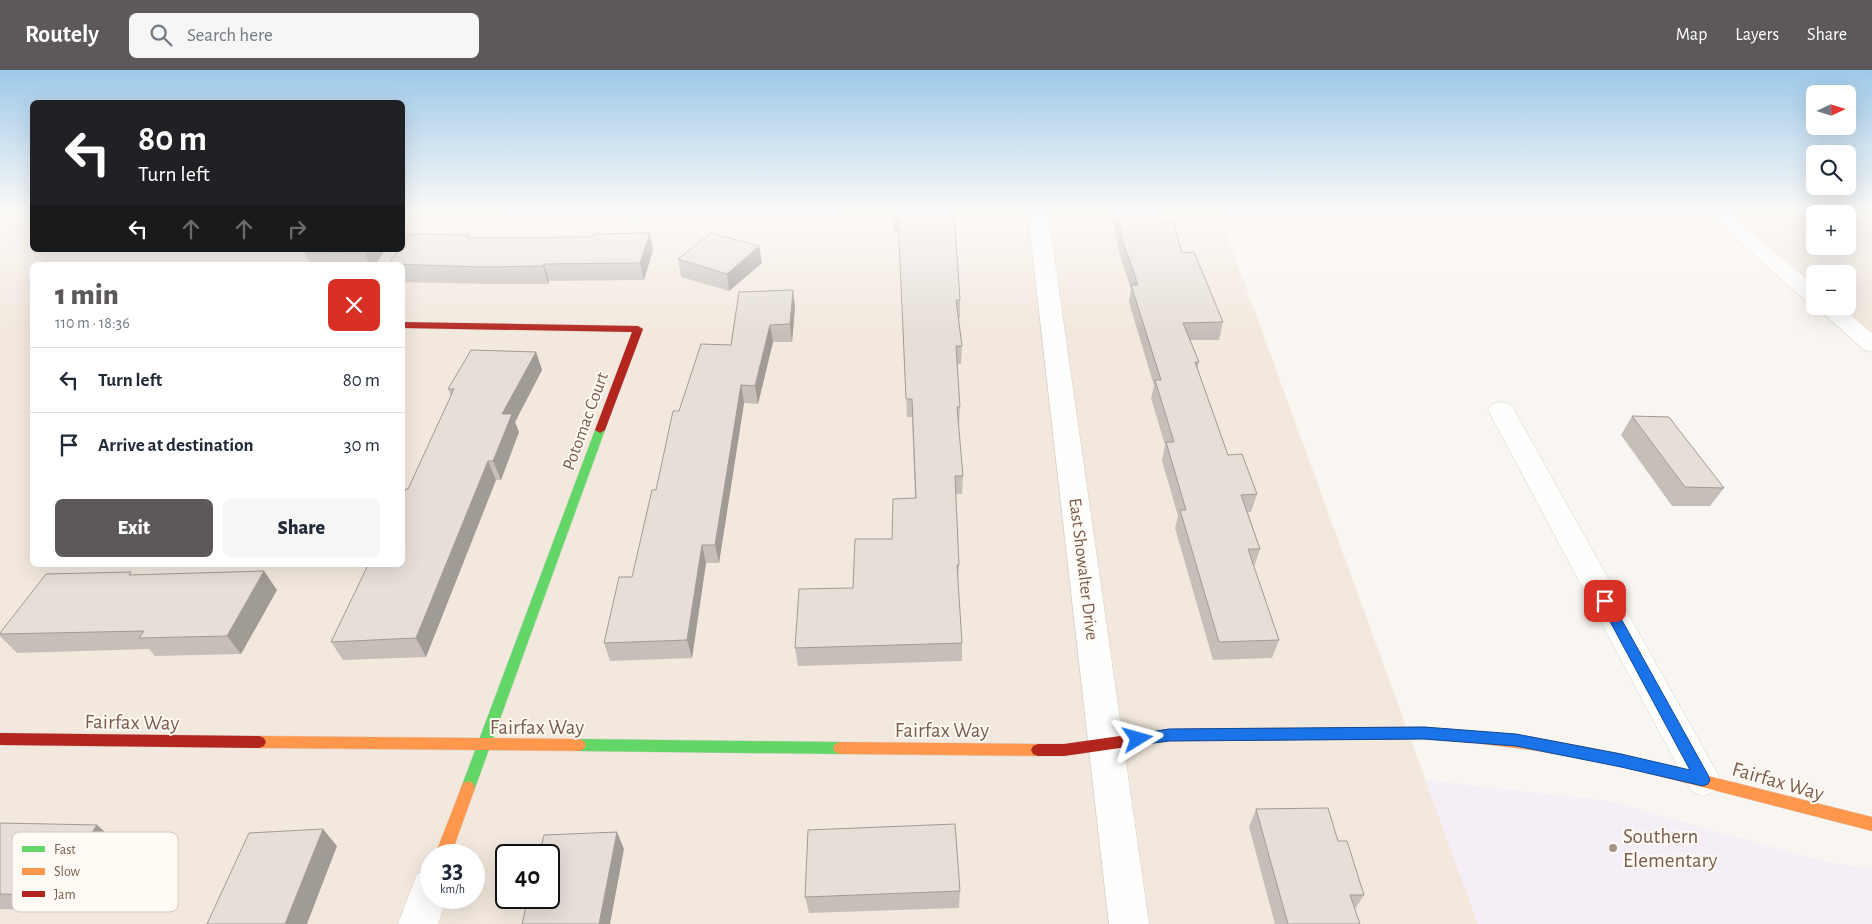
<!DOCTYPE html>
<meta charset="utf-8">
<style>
:root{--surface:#fff;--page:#f6f6f7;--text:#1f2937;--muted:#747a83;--line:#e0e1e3;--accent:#5c585b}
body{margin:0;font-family:"Alegreya Sans",sans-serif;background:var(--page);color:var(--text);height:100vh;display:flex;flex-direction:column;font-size:19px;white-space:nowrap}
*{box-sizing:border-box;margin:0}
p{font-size:16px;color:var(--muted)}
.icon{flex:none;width:28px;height:28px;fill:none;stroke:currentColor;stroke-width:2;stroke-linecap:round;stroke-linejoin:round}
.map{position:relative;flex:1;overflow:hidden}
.drawer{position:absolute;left:30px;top:192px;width:375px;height:305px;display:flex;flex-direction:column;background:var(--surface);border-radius:8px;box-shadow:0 5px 20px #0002}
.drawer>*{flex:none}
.hud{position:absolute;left:30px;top:30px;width:375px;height:152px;border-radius:8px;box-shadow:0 5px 20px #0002;background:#202124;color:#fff;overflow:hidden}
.needle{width:32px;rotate:86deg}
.tools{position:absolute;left:1806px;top:15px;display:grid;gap:10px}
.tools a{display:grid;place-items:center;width:50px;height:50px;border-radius:8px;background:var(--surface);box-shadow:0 5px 20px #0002;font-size:25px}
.speed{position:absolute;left:420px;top:774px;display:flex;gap:10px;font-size:25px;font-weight:700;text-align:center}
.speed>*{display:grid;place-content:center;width:65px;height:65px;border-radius:50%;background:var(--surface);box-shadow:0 5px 20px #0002;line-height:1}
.speed small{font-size:12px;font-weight:400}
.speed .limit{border:2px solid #111;border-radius:8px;background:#fff;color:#111}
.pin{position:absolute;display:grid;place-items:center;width:42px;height:42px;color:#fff;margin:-21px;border-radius:10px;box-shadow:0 2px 8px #0006}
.me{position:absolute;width:55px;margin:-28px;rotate:82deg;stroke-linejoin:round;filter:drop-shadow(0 0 4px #0008)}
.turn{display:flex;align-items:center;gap:18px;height:105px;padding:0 25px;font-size:22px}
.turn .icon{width:65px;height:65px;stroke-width:2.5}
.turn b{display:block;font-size:35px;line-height:42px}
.lanes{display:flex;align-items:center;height:48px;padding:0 25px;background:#0003;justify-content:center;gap:25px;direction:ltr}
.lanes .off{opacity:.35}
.round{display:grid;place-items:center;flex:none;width:52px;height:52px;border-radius:8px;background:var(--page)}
.headline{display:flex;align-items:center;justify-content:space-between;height:85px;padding:0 25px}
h1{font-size:30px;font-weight:800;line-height:38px;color:var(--accent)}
.button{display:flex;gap:10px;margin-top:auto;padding:10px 25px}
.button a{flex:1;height:58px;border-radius:8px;background:var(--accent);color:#fff;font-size:20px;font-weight:800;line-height:58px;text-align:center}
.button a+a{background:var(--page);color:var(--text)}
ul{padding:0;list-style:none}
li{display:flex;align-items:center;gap:15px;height:65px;padding:0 25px;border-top:1px solid var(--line)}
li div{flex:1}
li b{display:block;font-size:19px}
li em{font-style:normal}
header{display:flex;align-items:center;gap:30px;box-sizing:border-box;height:70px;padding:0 25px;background:var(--accent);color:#fff}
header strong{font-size:24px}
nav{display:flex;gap:28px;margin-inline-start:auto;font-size:18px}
.search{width:350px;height:45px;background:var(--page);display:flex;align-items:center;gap:12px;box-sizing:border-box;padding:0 18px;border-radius:8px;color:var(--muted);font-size:19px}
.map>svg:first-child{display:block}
.residential{fill:#f2e8de;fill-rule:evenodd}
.commercial{fill:#f6e8e1}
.education{fill:#f6eef6}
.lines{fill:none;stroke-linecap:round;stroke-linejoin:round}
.street-casing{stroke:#d7d1cb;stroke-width:1}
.fast-casing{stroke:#d9d2cb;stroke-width:1}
.slow-casing{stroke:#d9d2cb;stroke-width:1}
.jam-casing{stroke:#d9d2cb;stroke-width:1}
.street{fill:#fefefd;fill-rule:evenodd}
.fast{fill:#63d668;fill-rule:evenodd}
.slow{fill:#ff974d;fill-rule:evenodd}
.jam{fill:#b3261e;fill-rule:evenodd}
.wall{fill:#c6bfb9}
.shaded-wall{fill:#a19b96}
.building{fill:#e6ded7;stroke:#a19b96}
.route{fill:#1a73e8;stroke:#114b97}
.poi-dot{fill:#a69286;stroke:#fffaf3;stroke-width:2}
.labels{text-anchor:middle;stroke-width:4;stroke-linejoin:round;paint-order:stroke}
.street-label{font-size:18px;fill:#7a5c4d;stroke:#fffaf3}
.near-street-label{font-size:21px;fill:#7a5c4d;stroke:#fffaf3}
.near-poi-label{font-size:21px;fill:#7a5c4d;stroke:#fffaf3;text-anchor:start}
.key{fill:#fffaf3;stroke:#d7cbc1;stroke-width:1}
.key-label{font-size:14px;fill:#7a5c4d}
</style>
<header>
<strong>Routely</strong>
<div class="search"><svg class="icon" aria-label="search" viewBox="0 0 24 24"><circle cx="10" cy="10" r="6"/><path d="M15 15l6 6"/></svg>Search here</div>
<nav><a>Map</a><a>Layers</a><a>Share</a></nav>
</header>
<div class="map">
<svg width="1872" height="854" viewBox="0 0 1872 854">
<rect width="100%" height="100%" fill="#f9f5f0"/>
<path class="residential" d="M0,143H32V180H402L403,146L841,160L844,143H1219L1478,854H0ZM32,195H402V495H32ZM431,785H474V828H431ZM506,785H549V828H506Z
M1716,143H1872V281L1821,236H1848V204H1815V231ZM1815,144H1848V176H1815Z"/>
<path class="commercial" d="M403,143H504L501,148L403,146Z"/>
<path class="education" d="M1425,710L1609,731L1822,791L1872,799V854H1478Z"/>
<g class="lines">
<g class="street-casing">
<path id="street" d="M1028,143H1048L1149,854H1109Z
M1707,143H1729L1815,216V234L1807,232Z
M1815,236H1840L1872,263V282L1864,280Z
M1501,332L1510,334L1514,340L1715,699L1721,710L1715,721L1703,726L1691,721L1488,340L1492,334Z
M431,799V828H447L438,854H398L417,804Z"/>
</g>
<g class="fast-casing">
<path id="fast" d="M600,357L605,360L475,718L473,723L468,725L463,723L461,718L595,360Z
M579,669L840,672L845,674L847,678L845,682L840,684L579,681L574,679L572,675L574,671Z"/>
</g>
<g class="slow-casing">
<path id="slow" d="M1474,661L1532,667L1617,683L1872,747V761L1617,695L1532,680L1474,673L1469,671L1467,667L1469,663Z
M259,666L579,669L584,671L586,675L584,679L579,681L259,678L254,676L252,672L254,668Z
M840,672L1038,674L1043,676L1045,680L1043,684L1038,686L840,684L835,682L833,678L835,674Z
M468,711L473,713L475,718L451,785H435L461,718L463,713Z"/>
</g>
<g class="jam-casing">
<path id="jam" d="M402,252L638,256L643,259L605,360L600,363L595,360L632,262L402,258Z
M1424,657L1474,661L1479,663L1481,667L1479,671L1474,673L1424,669L1169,671L1064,686H1038L1033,684L1031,680L1033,676L1038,674H1064L1169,659Z
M0,663L259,666L264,668L266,672L264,676L259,678L0,675Z"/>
</g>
<use href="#street" class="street"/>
<use href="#fast" class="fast"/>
<use href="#slow" class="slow"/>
<use href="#jam" class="jam"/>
</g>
<path class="wall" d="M893,143H954L960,230V248H958L962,276L961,294H957L960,337L959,355L958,356L963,406L962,424H956L959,495L958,514L962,573V591L798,596L795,578L853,518L892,469L915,428L912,347H907L899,162H893Z
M1111,143H1156L1158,151L1182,183L1223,252L1219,270H1190L1199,292L1197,300L1228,385L1257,424L1251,442H1248L1260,479L1254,497L1279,570L1272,588L1213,590L1175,458L1178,446L1162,391L1165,375L1151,328L1154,316L1129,232L1131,219L1120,186Z
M469,168L653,180L644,210L549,211L548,214H490L402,212V195L388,194Z
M759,176L762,193L729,221L681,207L678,189Z
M385,180L375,195H311L305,183Z
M793,220L795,237L792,272H773L758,334L744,333L719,493H706L692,588L610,591L604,573L632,507L679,341L731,275Z
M536,282L542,300L515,352L519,362L501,410H496L426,587L343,590L331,572L408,419L451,326L448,319Z
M1632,346L1724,418L1710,436H1672L1621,365Z
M133,505L277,520L241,584L155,586L149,579L17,583L0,566V563Z
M1256,739L1338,771L1364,825L1355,839L1360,854H1275L1249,757Z
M0,753L97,755L116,772L72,841L0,839Z
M960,821L959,838L809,843L805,827Z"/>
<path class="shaded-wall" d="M650,163L653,180L644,210L640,193Z
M759,176L762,193L729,221L727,204Z
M366,180H385L375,195H370L365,182Z
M544,194L549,211L548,214L543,196Z
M793,220L795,237L792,272L790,254Z
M770,255L773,272L758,334L755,316Z
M536,282L542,300L515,352L519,362L501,410L493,391L502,344Z
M741,315L744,333L719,493L715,475Z
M488,391L496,410L426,587L416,568Z
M702,475L706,493L692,588L687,570Z
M264,501L277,520L241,584L227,566Z
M97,755L116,772L72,841L50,825Z
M323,759L337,776L307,854H285Z
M617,762L624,779L610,854H599Z"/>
<path class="building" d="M893,143H954L960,230H956L962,276H956L960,337H957L963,406H955L959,495H957L962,573L795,578L799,519L853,518L855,469H892L893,429L916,428L912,329H906L898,145H893Z
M1117,143H1156L1158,151H1173L1182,183L1194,182L1223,252L1183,253L1199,292H1195L1228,385L1242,384L1257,424L1241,425L1260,479H1248L1279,570L1219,572L1180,440H1186L1166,372H1174L1155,310H1161L1131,215H1138L1122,169Z
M650,163L640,193L544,194L543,196L484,197L388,194L399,180H402V176L411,164L468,165L466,168L593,167L594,164Z
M711,163L759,176L727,204L678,189Z
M308,180H366L365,182L305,183Z
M793,220L790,254L770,255L755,316L741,315L715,475H702L687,570L604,573L619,507H632L652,420H656L673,341H679L701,274L731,275L739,222Z
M471,280L536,282L502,344H512L493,391H488L416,568L331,572L368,495H402V425L406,419H408L454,319H448Z
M1632,346L1669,347L1724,418L1685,417Z
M264,501L227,566L139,568L144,561L0,564V563L46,504L131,502L129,505Z
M1328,738L1338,771H1347L1364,825H1350L1360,854H1288L1256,739Z
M0,753L97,755L50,825L0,824Z
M955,754L960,821L805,827L808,760Z
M323,759L285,854H207L249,763Z
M617,762L599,854H522L528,828H549V785H539L544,765Z"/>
<linearGradient id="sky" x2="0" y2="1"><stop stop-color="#9ec9e9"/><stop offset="0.54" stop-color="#fcfaf8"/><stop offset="1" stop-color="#fcfaf8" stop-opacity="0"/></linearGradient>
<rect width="1872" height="263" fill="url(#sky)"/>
<path class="route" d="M1605,526L1609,527L1708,705L1710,710L1708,714L1703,716L1621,697L1516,676L1424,669L1169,671L1138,675L1133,673L1131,669L1133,665L1169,659L1424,657L1516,664L1621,684L1690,700L1599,531L1600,527Z"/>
<circle class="poi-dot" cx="1613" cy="778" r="5"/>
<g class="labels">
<g class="street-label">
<text transform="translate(585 351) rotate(-70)" y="6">Potomac Court</text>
<text transform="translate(1084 499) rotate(83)" y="6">East Showalter Drive</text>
</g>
<g class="near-street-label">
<text transform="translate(132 652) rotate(1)" y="7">Fairfax Way</text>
<text x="537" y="664">Fairfax Way</text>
<text x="942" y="667">Fairfax Way</text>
<text transform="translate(1778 711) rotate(16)" y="7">Fairfax Way</text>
</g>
<g class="near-poi-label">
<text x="1623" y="773">Southern<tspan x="1623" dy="24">Elementary</tspan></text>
</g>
</g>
<rect x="12" y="762" width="166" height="80" rx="8" class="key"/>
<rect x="22" y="776" width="23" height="6" fill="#63d668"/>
<rect x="22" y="798" width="23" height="7" fill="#ff974d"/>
<rect x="22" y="821" width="23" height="6" fill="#b3261e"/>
<g class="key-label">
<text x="54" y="784">Fast</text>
<text x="54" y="806">Slow</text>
<text x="54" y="829">Jam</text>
</g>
</svg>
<div class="tools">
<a><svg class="needle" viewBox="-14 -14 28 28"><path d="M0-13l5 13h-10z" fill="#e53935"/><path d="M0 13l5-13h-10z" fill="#747a83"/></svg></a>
<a><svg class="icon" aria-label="search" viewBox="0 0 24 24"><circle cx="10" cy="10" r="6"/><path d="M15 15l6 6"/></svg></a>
<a>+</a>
<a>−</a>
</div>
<div class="speed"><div>33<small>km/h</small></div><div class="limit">40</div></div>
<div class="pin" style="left:1605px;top:531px;background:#d93025"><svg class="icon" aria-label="arrive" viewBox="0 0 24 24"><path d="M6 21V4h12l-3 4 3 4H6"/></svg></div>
<svg class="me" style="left:1138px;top:669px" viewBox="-20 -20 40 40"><path d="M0-17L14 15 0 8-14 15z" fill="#1a73e8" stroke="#fff" stroke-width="4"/></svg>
<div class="hud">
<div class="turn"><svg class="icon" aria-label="left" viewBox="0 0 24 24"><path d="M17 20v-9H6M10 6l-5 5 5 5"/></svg><div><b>80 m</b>Turn left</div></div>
<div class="lanes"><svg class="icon" aria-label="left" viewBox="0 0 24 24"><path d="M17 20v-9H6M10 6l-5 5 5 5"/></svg><svg class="icon off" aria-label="ahead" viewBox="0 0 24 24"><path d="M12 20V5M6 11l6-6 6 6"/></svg><svg class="icon off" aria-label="ahead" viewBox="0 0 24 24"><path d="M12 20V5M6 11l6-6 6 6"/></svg><svg class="icon off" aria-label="right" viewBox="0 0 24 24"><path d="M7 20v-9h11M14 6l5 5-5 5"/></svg></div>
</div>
<section class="drawer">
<div class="headline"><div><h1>1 min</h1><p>110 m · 18:36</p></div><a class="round" style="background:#d93025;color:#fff"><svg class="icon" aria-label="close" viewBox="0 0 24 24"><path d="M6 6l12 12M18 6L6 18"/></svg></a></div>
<ul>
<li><svg class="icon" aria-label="left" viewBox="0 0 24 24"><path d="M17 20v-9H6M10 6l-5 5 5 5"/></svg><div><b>Turn left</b></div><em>80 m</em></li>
<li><svg class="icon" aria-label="arrive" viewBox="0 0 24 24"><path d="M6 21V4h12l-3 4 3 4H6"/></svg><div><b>Arrive at destination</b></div><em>30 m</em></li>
</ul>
<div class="button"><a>Exit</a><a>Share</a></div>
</section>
</div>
